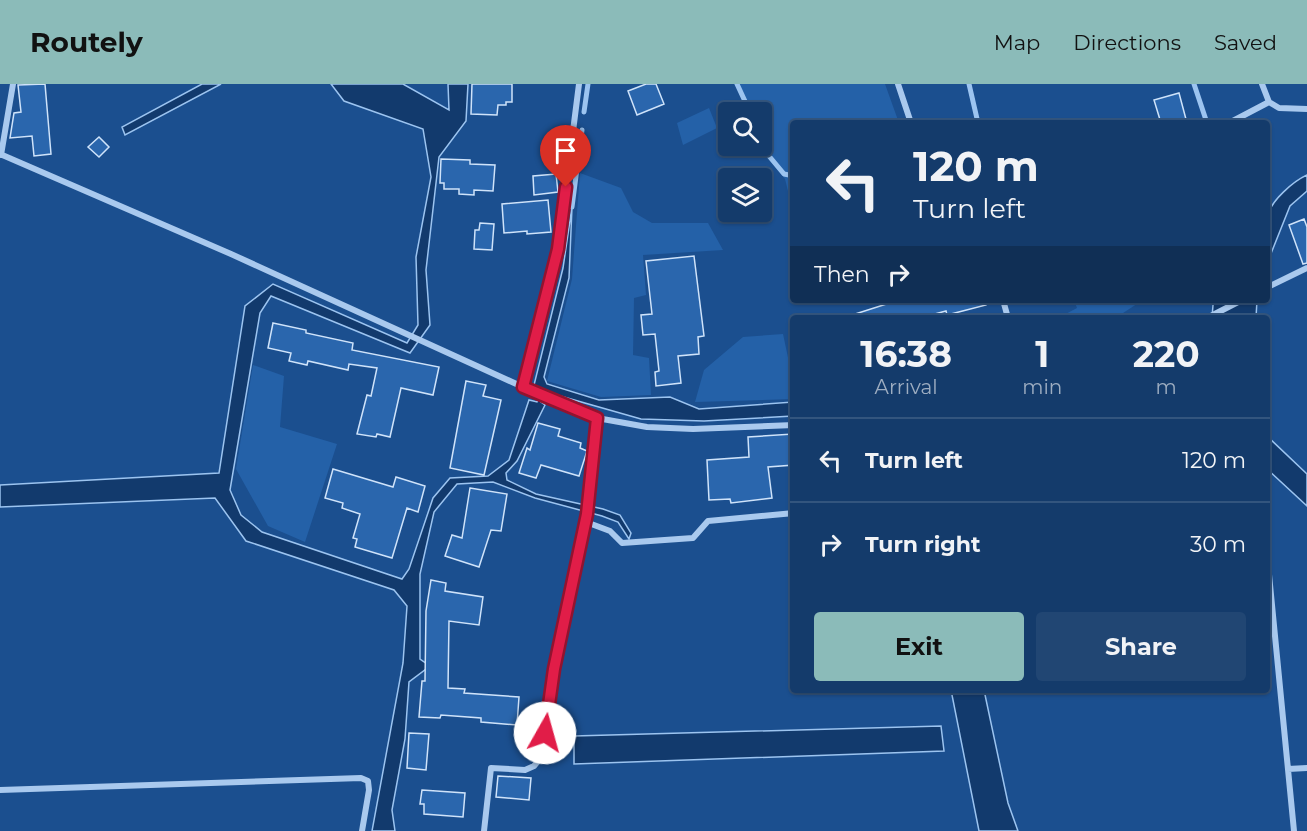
<!DOCTYPE html>
<style>
:root{--surface:#143b6b;--page:#214673;--text:#f1f3f6;--muted:#9dadc1;--line:#33557e;--accent:#8bbbb9}
body{margin:0;font-family:Montserrat,sans-serif;background:var(--page);color:var(--text);height:100vh;display:flex;flex-direction:column;font-size:22px;white-space:nowrap}
*{box-sizing:border-box;margin:0}
p{font-size:20px;color:var(--muted)}
.icon{flex:none;width:33px;height:33px;fill:none;stroke:currentColor;stroke-width:2;stroke-linecap:round;stroke-linejoin:round}
.map{position:relative;flex:1;overflow:hidden}
.panel{position:absolute;left:790px;top:231px;width:480px;height:378px;display:flex;flex-direction:column;background:var(--surface);border-radius:6px;box-shadow:0 2px 4px #0004,0 0 0 2px var(--line)}
.panel>*{flex:none}
.banner{position:absolute;left:790px;top:36px;width:480px;height:183px;border-radius:6px;box-shadow:0 2px 4px #0004,0 0 0 2px var(--line);background:#143b6b;color:var(--text);overflow:hidden}
.fabs{position:absolute;left:718px;top:18px;display:grid;gap:12px}
.fabs a{display:grid;place-items:center;width:54px;height:54px;border-radius:6px;background:var(--surface);box-shadow:0 2px 4px #0004,0 0 0 2px var(--line);font-size:30px}
.pin{position:absolute;display:grid;place-items:center;width:51px;height:51px;color:#fff;margin:-62px -26px;border-radius:50% 50% 50% 0;rotate:-45deg;box-shadow:0 0 6px #0007}
.pin .icon{rotate:45deg}
.me{position:absolute;width:66px;margin:-33px;rotate:7deg;stroke-linejoin:round;filter:drop-shadow(0 0 4px #0008)}
.turn{display:flex;align-items:center;gap:21px;height:126px;padding:0 24px;font-size:27px}
.turn .icon{width:78px;height:78px;stroke-width:2.5}
.turn b{display:block;font-size:42px;line-height:51px}
.then{display:flex;align-items:center;height:57px;padding:0 24px;background:#0003;gap:12px;font-size:22px}
.eta{display:flex;justify-content:space-evenly;align-items:center;height:102px;text-align:center}
.eta b{font-size:36px;font-weight:700;line-height:42px}
.primary-button{display:flex;gap:12px;margin-top:auto;padding:12px 24px}
.primary-button a{flex:1;height:69px;border-radius:6px;background:var(--accent);color:#111;font-size:24px;font-weight:700;line-height:69px;text-align:center}
.primary-button a+a{background:var(--page);color:var(--text)}
ul{padding:0;list-style:none}
li{display:flex;align-items:center;gap:18px;height:84px;padding:0 24px;border-top:2px solid var(--line)}
li div{flex:1}
li b{display:block;font-size:22px}
li em{font-style:normal}
header{display:flex;align-items:center;gap:36px;box-sizing:border-box;height:84px;padding:0 30px;background:var(--accent);color:#111}
header strong{font-size:28px}
nav{display:flex;gap:33px;margin-inline-start:auto;font-size:21px}
.map>svg:first-child{display:block}
.green{fill:#2461a8}
.water{fill:#123a6d;stroke:#9cc4f0;stroke-width:1.5}
.lines{fill:none;stroke-linecap:round;stroke-linejoin:round}
.stream{stroke:#9cc4f0;stroke-width:5}
.building{fill:#2a66ad;stroke:#cfe3fa;stroke-width:1.5}
.street{stroke:#a9c9ee;stroke-width:6}
.route-casing{stroke:#92132f;stroke-width:15}
.route{stroke:#e11d48;stroke-width:10}
</style>
<header>
<strong>Routely</strong>
<nav><a>Map</a><a>Directions</a><a>Saved</a></nav>
</header>
<div class="map">
<svg width="1307" height="747" viewBox="0 0 1307 747">
<rect width="100%" height="100%" fill="#1b4f8f"/>
<path class="green" d="M735,0H885L899,39H794L793,127L785,95L768,74L762,61V28H748Z
M709,24L717,44L683,61L677,39Z
M580,89L621,104L633,128L652,139H708L723,166L643,171L646,211L634,214L633,271L649,274L651,311L601,313L547,297L572,195Z
M1074,216H1143L1123,229L1125,234H1058L1077,224Z
M783,250L793,297V315L695,318L704,286L743,253Z
M253,281L284,292L280,343L337,360L305,458L268,442L236,385Z"/>
<path class="water" d="M202,0H221L125,51L122,43Z
M331,0H403L449,26L448,0H468L466,37L439,73L426,186L430,241L410,269L271,212L260,229L230,406L241,431L262,448L402,495L409,485L433,414L450,394L488,392L509,376L529,316L537,318L543,306L534,301L563,184L572,123L569,194L544,293L547,300L599,316L670,313L699,325L793,318V332L704,337L641,335L546,308L541,318L545,321L517,377L506,389L507,396L536,410L603,425L620,431L631,449L629,455L618,438L602,432L535,414L493,398L457,400L434,428L420,490V575L430,582L409,598L405,655L392,726L395,747H372L403,579L407,522L394,506L246,457L215,414L0,423V401L219,389L245,222L273,200L407,259L418,241L416,173L431,93L423,45L344,17Z
M1307,91V107L1290,122L1268,177C1267,163 1265,146 1268,132C1270,117 1294,97 1307,91Z
M1220,216H1257L1256,234H1212L1213,221Z
M1268,353L1307,390V422L1268,386Z
M951,606H984L1008,719L1018,747H979Z
M941,642L944,667L574,680V652Z"/>
<g class="lines">
<path class="stream" d="M737,0L750,28
M969,0L978,39
M1194,0L1207,39
M584,28L588,0
M762,57L769,72L784,90L794,92
M572,123L582,46"/>
</g>
<path class="building" d="M45,0L51,70L34,72L32,52L10,54L14,29L21,28L18,1Z
M472,0H512V18H506V21H498L497,31L471,30Z
M646,0H656L664,20L637,31L628,7Z
M1179,9L1187,39H1161L1154,16Z
M99,53L109,63L99,73L88,63Z
M441,75L470,76V80L495,81L493,107L474,106V111L459,110V105H444V99H440Z
M556,90L558,108L534,111L533,92Z
M548,116L551,148L527,150V147L504,149L502,120Z
M1304,135L1307,143V179L1303,180L1289,141Z
M480,139L494,140L492,166L474,165L475,146H479Z
M694,172L704,252L698,253L699,270L678,272L681,299L656,302L655,288L659,287L655,250L643,251L641,231L652,230L646,177Z
M899,216H986V221L947,231L946,227L920,234H853L852,231Z
M273,239L306,246V249L353,259L352,266L439,283L433,311L401,304L390,353L377,350L376,353L357,350L367,311L371,312L377,284L349,280L348,286L308,277L307,281L289,277L291,269L268,264Z
M466,297L486,301L483,312L501,316L484,391L450,384Z
M538,339L560,345L558,352L581,359L580,364L587,367L579,392L541,381L536,394L519,389L527,364L530,366Z
M793,350L794,381L768,383L772,414L731,419L730,415L709,416L707,376L749,373L748,353Z
M333,385L393,403L396,393L425,402L418,428L407,424L392,474L355,463L357,455L353,454L360,430L342,424L343,419L325,414Z
M470,404L507,410L501,447L491,446L479,483L445,472L452,451L462,454Z
M431,496L446,499L445,507L483,513L479,541L449,537L448,604L465,605L464,609L519,613L517,641L481,638V634L441,631L440,634L419,633L422,597H425L426,527Z
M409,649L429,650L426,686L407,684Z
M498,692L531,694L529,716L496,713Z
M422,706L465,709L463,733L424,730V720H420Z"/>
<g class="lines">
<path class="street" d="M898,0L911,39
M1262,0L1269,18
M1229,39L1269,18L1279,24L1307,25
M0,70L231,170L523,303L597,334L647,343L693,345L794,341
M1,71L13,0
M1268,203L1307,184
M1003,216L1008,234
M1207,234L1242,216
M523,303L558,165L579,0
M586,438L610,447L622,459L693,454L708,437L794,429
M1268,480L1294,747
M1288,685L1307,684
M0,706L361,694L368,697L369,706L362,747
M484,747L491,684L525,686L534,682L543,671L554,585L587,430L597,334"/>
</g>
<g class="lines">
<g class="route-casing">
<path id="route" d="M545,649L554,585L587,430L597,334L523,303L558,165L566,103"/>
</g>
<use href="#route" class="route"/>
</g>
</svg>
<div class="fabs">
<a><svg class="icon" aria-label="search" viewBox="0 0 24 24"><circle cx="10" cy="10" r="6"/><path d="M15 15l6 6"/></svg></a>
<a><svg class="icon" aria-label="layers" viewBox="0 0 24 24"><path d="M12 4l9 5-9 5-9-5zM3 14l9 5 9-5"/></svg></a>
</div>
<div class="pin" style="left:566px;top:103px;background:#d93025"><svg class="icon" aria-label="arrive" viewBox="0 0 24 24"><path d="M6 21V4h12l-3 4 3 4H6"/></svg></div>
<svg class="me" style="left:545px;top:649px" viewBox="-20 -20 40 40"><circle r="19" fill="#fff"/><path d="M0-13L10 11 0 6-10 11z" fill="#e11d48"/></svg>
<div class="banner">
<div class="turn"><svg class="icon" aria-label="left" viewBox="0 0 24 24"><path d="M17 20v-9H6M10 6l-5 5 5 5"/></svg><div><b>120 m</b>Turn left</div></div>
<div class="then">Then<svg class="icon" aria-label="right" viewBox="0 0 24 24"><path d="M7 20v-9h11M14 6l5 5-5 5"/></svg></div>
</div>
<section class="panel">
<div class="eta">
<div><b>16:38</b><p>Arrival</p></div>
<div><b>1</b><p>min</p></div>
<div><b>220</b><p>m</p></div>
</div>
<ul>
<li><svg class="icon" aria-label="left" viewBox="0 0 24 24"><path d="M17 20v-9H6M10 6l-5 5 5 5"/></svg><div><b>Turn left</b></div><em>120 m</em></li>
<li><svg class="icon" aria-label="right" viewBox="0 0 24 24"><path d="M7 20v-9h11M14 6l5 5-5 5"/></svg><div><b>Turn right</b></div><em>30 m</em></li>
</ul>
<div class="primary-button"><a>Exit</a><a>Share</a></div>
</section>
</div>
